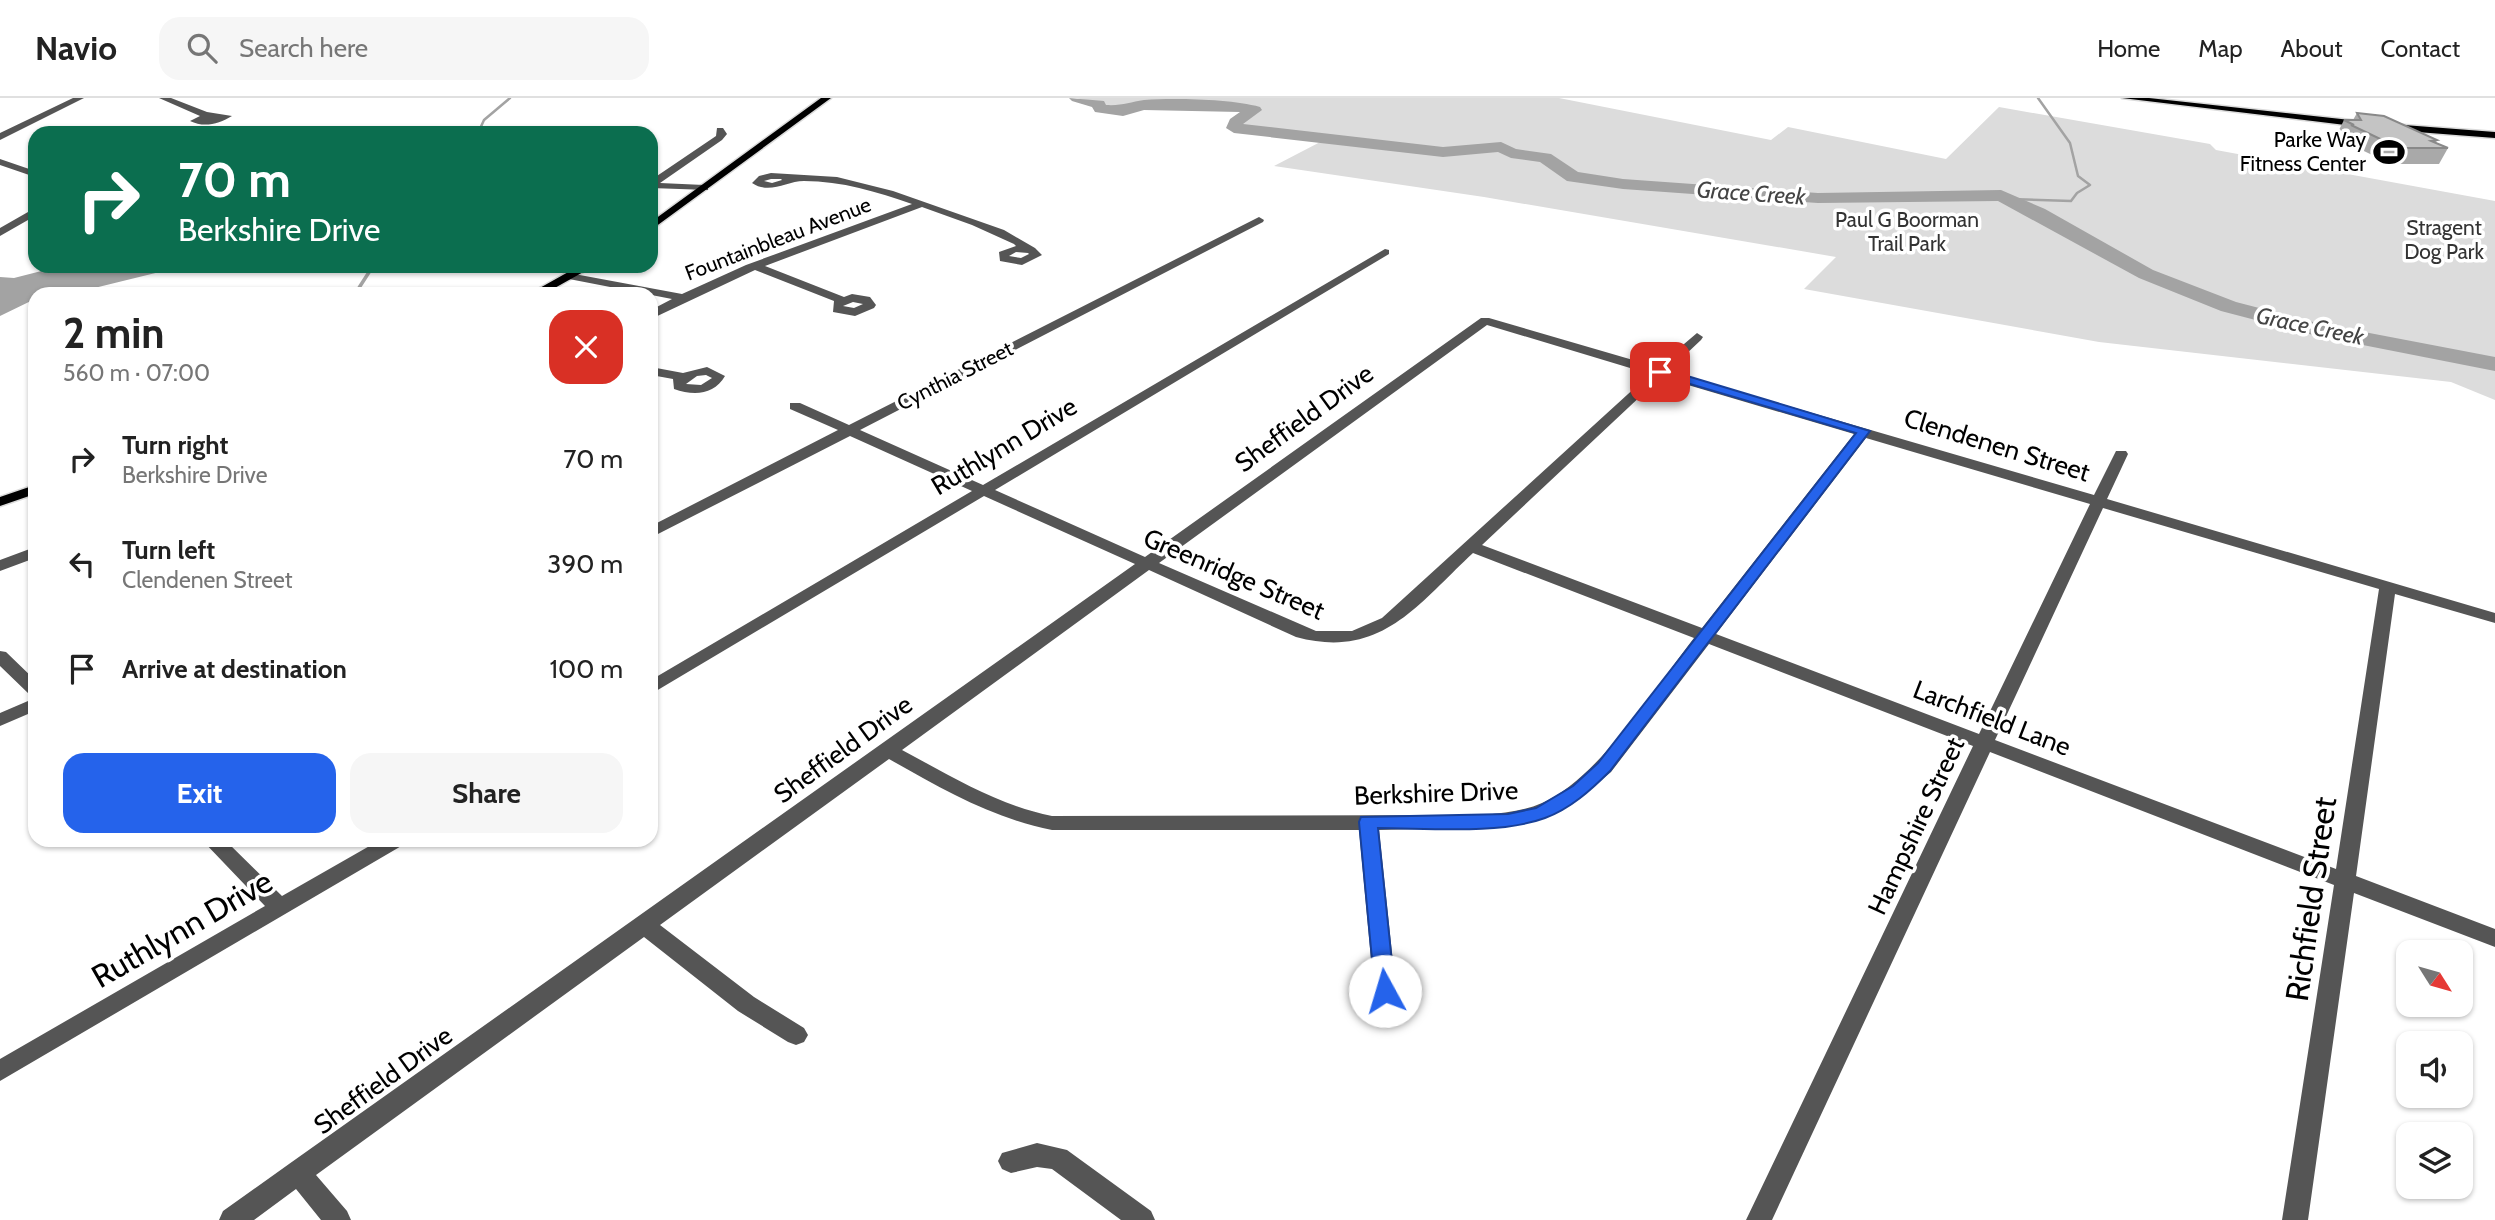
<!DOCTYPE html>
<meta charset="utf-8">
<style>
:root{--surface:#fff;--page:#f6f6f6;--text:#222;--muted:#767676;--line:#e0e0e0;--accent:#2563eb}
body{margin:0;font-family:Cabin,sans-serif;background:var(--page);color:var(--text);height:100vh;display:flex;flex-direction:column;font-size:26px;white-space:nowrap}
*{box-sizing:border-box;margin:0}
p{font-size:23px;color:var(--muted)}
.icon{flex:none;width:38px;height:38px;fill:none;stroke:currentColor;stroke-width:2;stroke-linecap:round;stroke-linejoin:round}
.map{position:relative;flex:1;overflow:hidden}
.panel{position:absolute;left:28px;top:189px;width:630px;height:560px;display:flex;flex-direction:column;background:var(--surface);border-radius:21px;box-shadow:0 2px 5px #0004}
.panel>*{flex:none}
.guide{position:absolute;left:28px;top:28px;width:630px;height:147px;border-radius:21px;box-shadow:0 2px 5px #0004;background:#0b6e4f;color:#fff;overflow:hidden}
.needle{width:46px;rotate:127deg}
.buttons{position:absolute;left:2396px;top:842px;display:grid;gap:14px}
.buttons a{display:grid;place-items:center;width:77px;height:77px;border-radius:14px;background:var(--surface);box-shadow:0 2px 5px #0004;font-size:35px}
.pin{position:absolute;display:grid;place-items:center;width:60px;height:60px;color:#fff;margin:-30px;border-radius:14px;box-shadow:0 4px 10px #0006}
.me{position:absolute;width:77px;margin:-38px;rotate:354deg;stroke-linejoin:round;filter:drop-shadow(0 0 5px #0008)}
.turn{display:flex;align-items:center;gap:24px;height:147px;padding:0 35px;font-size:32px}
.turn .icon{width:91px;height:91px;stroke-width:2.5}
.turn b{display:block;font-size:49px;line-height:60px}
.round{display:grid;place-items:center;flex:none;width:74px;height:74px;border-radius:21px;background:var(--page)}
.head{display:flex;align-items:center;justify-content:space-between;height:119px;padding:0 35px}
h1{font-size:42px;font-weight:700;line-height:52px}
.action{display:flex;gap:14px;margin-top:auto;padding:14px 35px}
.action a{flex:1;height:80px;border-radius:21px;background:var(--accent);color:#fff;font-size:28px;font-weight:700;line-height:80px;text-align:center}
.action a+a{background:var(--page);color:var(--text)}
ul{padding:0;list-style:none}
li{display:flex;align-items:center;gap:21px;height:105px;padding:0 35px}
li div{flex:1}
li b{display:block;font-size:26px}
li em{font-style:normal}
header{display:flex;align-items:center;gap:42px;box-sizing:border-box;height:98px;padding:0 35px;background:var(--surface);border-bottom:2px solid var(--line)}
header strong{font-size:33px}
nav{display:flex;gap:38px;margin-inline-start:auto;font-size:24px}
.search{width:490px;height:63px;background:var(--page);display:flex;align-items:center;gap:18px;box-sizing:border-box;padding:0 24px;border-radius:21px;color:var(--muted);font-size:26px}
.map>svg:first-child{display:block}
.green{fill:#dcdcdc}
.water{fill:#a3a3a3}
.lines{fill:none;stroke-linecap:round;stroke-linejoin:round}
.stream-far1{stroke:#a3a3a3;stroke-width:2.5}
.stream{stroke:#a3a3a3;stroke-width:3.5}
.river{fill:#a3a3a3;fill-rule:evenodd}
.major-casing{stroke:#dbdbdb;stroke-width:3}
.minor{fill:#555;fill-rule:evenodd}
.major{fill:#000;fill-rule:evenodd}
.wall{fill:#a9a9a9}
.building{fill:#c4c4c4;stroke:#898989;stroke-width:2}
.route{fill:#2563eb;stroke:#184099;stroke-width:2}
.labels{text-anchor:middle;stroke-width:7;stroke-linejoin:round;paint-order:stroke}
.far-poi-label{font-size:21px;fill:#000;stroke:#fff;text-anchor:end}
.far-park-label{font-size:21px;fill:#333;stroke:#fff}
.far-street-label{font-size:21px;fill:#000;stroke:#fff}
.far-water-label{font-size:23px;font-style:italic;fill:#444;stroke:#fff}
.street-label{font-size:26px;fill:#000;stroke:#fff}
.near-street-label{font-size:32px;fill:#000;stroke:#fff}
</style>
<header>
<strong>Navio</strong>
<div class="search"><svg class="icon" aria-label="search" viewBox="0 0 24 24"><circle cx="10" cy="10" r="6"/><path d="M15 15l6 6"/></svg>Search here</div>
<nav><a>Home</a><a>Map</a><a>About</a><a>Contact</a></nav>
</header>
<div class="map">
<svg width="2495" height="1122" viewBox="0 0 2495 1122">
<rect width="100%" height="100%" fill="#fff"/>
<path class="green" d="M1077,0H1559L1771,42L1788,29L1946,61L1999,9L2210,46L2216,52L2495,103V302L2451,284L2099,244L1804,191L1836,159L1484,99L1274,68L1326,41L1234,30L1236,24L1253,12L1235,9L1143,7L1123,13L1101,11L1098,6Z"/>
<path class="water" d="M61,168H184L78,194L35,196V201L0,218V179L14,180Z"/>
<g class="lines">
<path class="stream-far1" d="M478,35L484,22L510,0
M2010,101L2071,103L2077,95L2090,87L2078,78L2070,45L2038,0"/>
<path class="stream" d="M355,196L373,168"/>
<path class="river" d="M1069,0L1104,3L1106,7C1122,8 1130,4 1144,2C1175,0 1230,1 1260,9L1262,12L1243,26L1443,49L1501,44L1516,51L1551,56L1578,74L1623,81L1818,95L2001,92L2045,111L2153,172L2236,204L2317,225L2495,259V273L2317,238L2221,213L2139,180L1998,103L1818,105L1623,91L1567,83L1540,64L1511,60L1498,54L1443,59L1234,35L1226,30L1230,21L1240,14L1144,12L1123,18L1095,14L1092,9L1072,3Z"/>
<g class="major-casing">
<path id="major" d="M821,0H831L651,132V124Z
M2122,0H2149L2378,25L2495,34V40L2378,31Z
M579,168H594L544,196H529Z
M35,387V396L0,408V399Z"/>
</g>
<path class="minor" d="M73,0H84L0,42V35Z
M159,0H171L207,14L232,18C219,26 204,30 190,23L200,18Z
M717,30H723L727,36L722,42L660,85L704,87L708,88V92L651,90V82L716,38Z
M0,61L35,73V79L0,67Z
M771,75L837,79L893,93L1004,132L1035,150L1042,157L1022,167L1000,163L999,154L1016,148L1014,146L972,127L922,109L765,168L844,199L852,196L870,199L876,207L874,210L855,218L833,214L834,203L755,172L651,221V212L672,201L569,181L563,178L569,175L682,196L746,167L912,106C877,94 842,83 804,83C786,83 770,97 752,85L759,78ZM771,81H781L782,82L772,85L764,83ZM1016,154L1028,155L1029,156L1021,160L1009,158ZM853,204L863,206L854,210L843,208Z
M35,110V118L0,138V130Z
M1259,119L1264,122L1263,124L860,332L983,387L1385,151L1389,152V156L995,392L1145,459L1481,220H1489L1657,269L1697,235L1703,239L1701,242L1668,273L2094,397L2116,353H2126L2128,356L2107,401L2495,515V525L2395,496L2356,778L2495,831V849L2354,795L2308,1122H2282L2334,787L1990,654L1772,1122H1746L1973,648L1709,546L1611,674L1571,707L1542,720L1503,729L1379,732L1396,893L1393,900L1385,902L1377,900L1374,893L1359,732H1052C992,720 942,691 889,661L660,827L754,899L804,930L808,937L804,944L796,947L788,944L738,913L644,839L316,1077L347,1113L351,1122H321L296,1091L254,1122H219L223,1113L289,1066L1135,466L984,398L651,596V582L972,393L850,338L656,437L651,439V428L838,332L790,311V305H800L849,327ZM1487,227L1650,276L1382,520L1352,533H1316L1159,465ZM1661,279L1854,336L1702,530L1482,447ZM1866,340L2090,406L1979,636L1716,536ZM2103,410L2379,491L2336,771L1995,642ZM1473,455L1694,540C1656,589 1598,681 1542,705C1524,713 1504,715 1484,717L1052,718C997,707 951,678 902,652L1149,472L1296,539C1381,562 1417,507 1473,455Z
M651,269L683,275L707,269L725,278C714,297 694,298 674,291L673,281L651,277ZM706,277L712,280L701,287L686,286L697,278Z
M35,449V460L0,473V462Z
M0,553L6,554L35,582V598L29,596L0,568Z
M35,600V613L0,628V615Z
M202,742H225L282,798L380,742H406L403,747L0,983V961L265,808Z
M1037,1045L1067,1052L1151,1113L1155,1122H1121L1052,1071L1037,1069L1011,1075L1002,1071L998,1063L1002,1055Z"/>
<use href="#major" class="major"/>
</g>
<path class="wall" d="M2357,15L2437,42L2436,45L2448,50L2439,66H2391L2343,43L2344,41L2336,38L2344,22H2353Z"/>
<path class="building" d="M2357,15L2384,18L2437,42L2431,43L2448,50H2399L2351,27H2354L2344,22H2361Z"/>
<path class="route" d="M1656,271H1664L1870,333L1610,673C1591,692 1570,711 1545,720C1499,737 1427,730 1378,730L1395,893L1392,899L1385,901L1378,899L1375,893L1359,724L1361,719L1508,716L1536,710L1573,688L1598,665L1856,335L1656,276Z"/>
<defs>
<g id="stadium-bare" transform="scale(2.415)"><path d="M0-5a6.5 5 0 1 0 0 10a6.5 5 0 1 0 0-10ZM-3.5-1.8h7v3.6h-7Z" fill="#000" stroke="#fff" stroke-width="2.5" paint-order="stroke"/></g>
</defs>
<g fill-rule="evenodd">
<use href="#stadium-bare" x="2389" y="54"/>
</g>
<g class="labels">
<g class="far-poi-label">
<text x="2366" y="49">Parke Way<tspan x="2366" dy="24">Fitness Center</tspan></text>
</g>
<g class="far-park-label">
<text x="1907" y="129">Paul G Boorman<tspan x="1907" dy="24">Trail Park</tspan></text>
<text x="2444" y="137">Stragent<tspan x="2444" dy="24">Dog Park</tspan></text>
</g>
<g class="far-street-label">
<text transform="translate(778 141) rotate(-21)" y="7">Fountainbleau Avenue</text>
<text transform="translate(955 278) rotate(-27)" y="7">Cynthia Street</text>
</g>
<g class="far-water-label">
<text transform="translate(1751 95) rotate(4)" y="8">Grace Creek</text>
<text transform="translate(2310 228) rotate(12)" y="8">Grace Creek</text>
</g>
<g class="street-label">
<text transform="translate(1304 320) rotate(-36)" y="9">Sheffield Drive</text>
<text transform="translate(1997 347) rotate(17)" y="9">Clendenen Street</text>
<text transform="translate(1004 348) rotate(-31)" y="9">Ruthlynn Drive</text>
<text transform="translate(1234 476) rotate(23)" y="9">Greenridge Street</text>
<text transform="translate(1992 620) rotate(21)" y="9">Larchfield Lane</text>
<text transform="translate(843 651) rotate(-36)" y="9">Sheffield Drive</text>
<text transform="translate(1436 695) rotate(-2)" y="9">Berkshire Drive</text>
<text transform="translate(1916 728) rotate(-65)" y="9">Hampshire Street</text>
<text transform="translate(383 982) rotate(-36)" y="9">Sheffield Drive</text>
</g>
<g class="near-street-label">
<text transform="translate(2311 801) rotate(-82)" y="11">Richfield Street</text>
<text transform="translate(182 831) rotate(-30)" y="11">Ruthlynn Drive</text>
</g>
</g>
</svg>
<div class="buttons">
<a><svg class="needle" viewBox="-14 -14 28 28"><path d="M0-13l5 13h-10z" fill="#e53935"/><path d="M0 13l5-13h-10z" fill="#767676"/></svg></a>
<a><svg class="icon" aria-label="sound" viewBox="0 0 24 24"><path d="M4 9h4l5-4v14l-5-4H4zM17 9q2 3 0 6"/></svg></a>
<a><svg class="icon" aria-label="layers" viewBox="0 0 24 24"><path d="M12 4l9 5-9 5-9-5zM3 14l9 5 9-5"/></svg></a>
</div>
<div class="pin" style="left:1660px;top:274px;background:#d93025"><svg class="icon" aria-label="arrive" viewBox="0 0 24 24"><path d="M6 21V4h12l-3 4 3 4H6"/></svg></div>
<svg class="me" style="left:1385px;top:893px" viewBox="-20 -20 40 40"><circle r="19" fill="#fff"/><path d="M0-13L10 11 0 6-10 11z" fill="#2563eb"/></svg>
<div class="guide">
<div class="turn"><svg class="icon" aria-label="right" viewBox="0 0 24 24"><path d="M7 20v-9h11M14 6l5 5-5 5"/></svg><div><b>70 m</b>Berkshire Drive</div></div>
</div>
<section class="panel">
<div class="head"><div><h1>2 min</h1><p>560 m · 07:00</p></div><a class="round" style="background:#d93025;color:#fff"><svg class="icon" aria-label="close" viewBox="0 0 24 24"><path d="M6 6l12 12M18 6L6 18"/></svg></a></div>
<ul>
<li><svg class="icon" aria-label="right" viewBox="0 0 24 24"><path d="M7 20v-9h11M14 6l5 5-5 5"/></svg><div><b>Turn right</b><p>Berkshire Drive</p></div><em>70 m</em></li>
<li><svg class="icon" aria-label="left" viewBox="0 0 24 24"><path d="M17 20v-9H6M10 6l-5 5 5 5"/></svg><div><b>Turn left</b><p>Clendenen Street</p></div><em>390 m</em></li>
<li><svg class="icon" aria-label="arrive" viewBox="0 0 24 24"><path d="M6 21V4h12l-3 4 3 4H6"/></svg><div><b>Arrive at destination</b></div><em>100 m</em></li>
</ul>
<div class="action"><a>Exit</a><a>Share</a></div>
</section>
</div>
